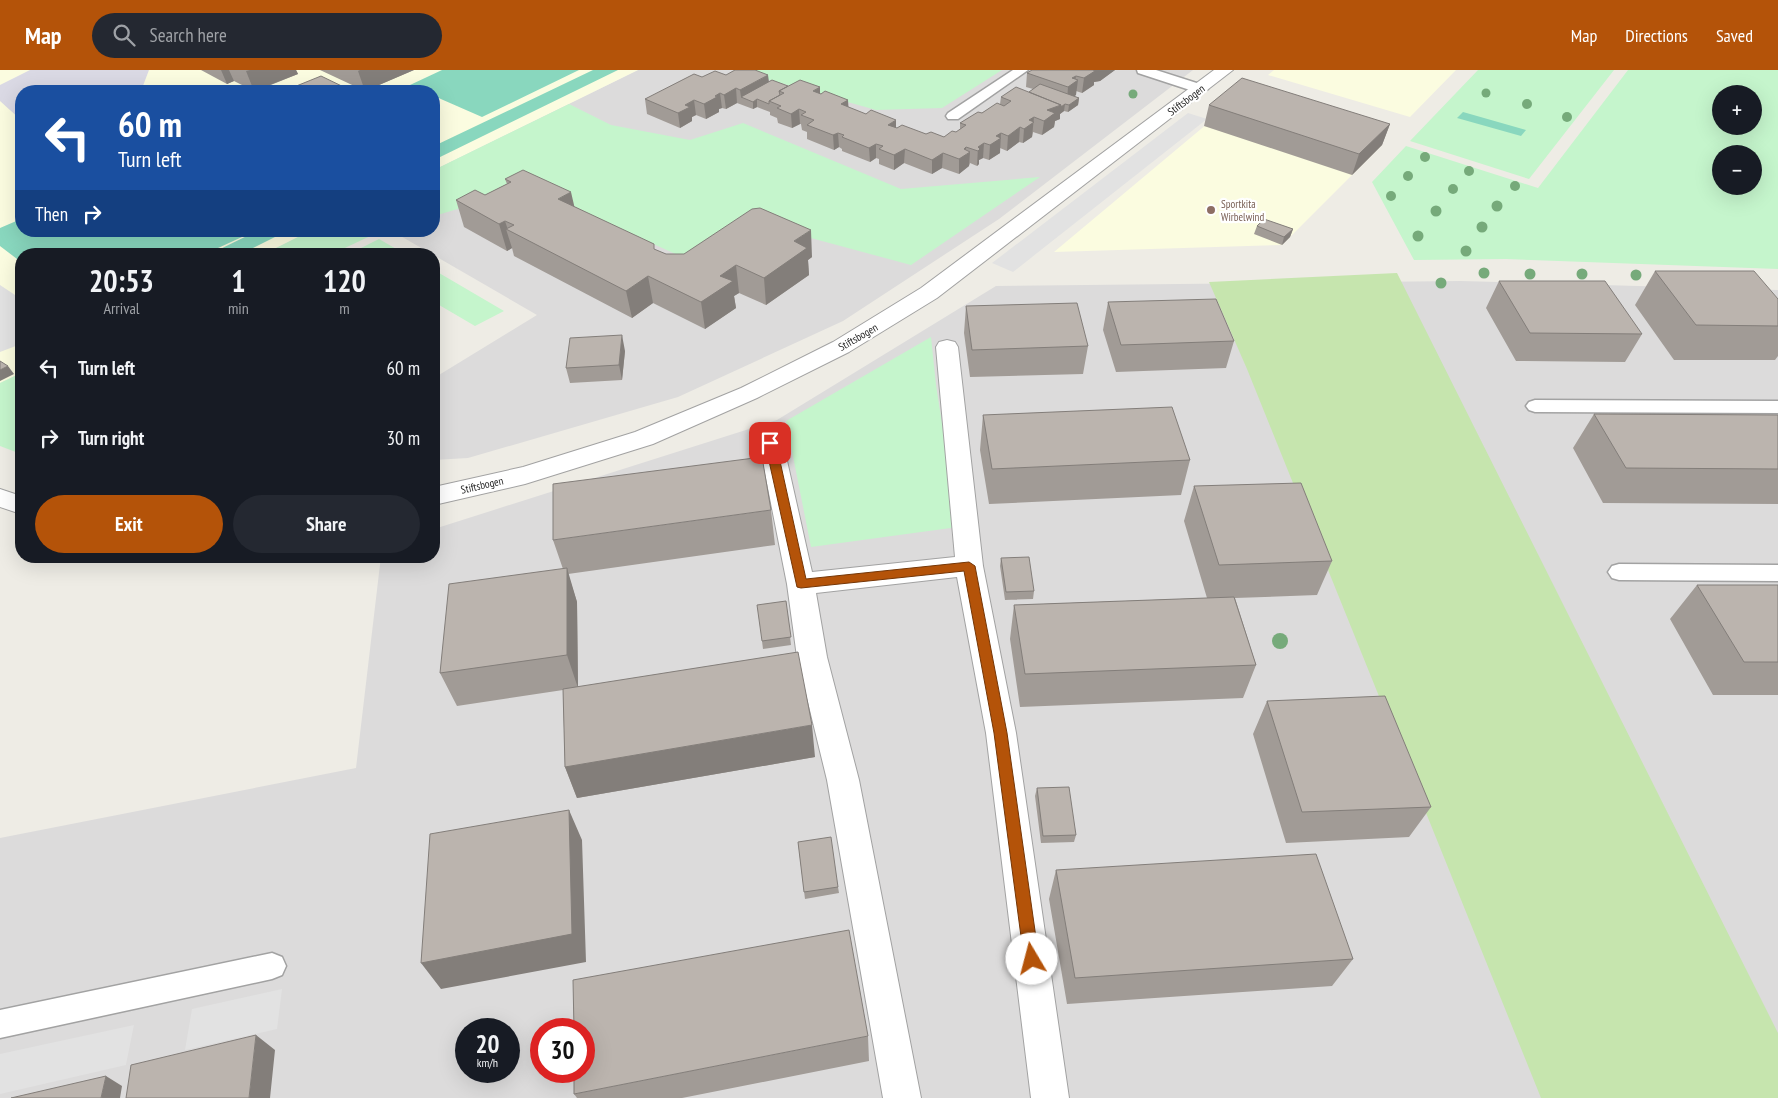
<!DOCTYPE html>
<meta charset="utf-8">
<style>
:root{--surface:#171b24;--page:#242831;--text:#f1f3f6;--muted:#9ea1a6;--accent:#b45309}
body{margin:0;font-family:"PT Sans Narrow",sans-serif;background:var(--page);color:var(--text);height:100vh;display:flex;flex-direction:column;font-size:19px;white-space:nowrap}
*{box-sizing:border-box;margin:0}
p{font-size:16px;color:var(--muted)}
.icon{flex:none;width:28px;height:28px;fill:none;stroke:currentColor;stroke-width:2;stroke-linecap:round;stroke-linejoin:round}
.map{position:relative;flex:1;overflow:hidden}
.drawer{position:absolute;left:15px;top:178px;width:425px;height:315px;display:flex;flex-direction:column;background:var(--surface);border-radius:20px;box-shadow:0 5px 20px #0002}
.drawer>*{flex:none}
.guide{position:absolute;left:15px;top:15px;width:425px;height:152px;border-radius:20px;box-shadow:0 5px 20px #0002;background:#1a4fa0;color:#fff;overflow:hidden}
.tools{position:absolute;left:1712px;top:15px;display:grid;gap:10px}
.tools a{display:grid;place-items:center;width:50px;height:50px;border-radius:50%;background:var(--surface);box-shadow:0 5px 20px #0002;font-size:25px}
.speed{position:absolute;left:455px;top:948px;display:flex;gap:10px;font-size:25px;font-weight:700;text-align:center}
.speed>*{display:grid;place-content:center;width:65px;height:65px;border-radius:50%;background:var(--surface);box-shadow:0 5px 20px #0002;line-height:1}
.speed small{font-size:12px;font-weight:400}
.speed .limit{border:8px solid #d22;background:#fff;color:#111}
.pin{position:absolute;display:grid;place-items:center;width:42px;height:42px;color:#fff;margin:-21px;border-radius:10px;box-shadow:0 2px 8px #0006}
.me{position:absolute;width:55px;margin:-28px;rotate:352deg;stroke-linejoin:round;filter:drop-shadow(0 0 4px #0008)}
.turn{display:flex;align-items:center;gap:18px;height:105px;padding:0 20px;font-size:22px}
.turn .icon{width:65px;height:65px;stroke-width:2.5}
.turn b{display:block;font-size:35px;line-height:42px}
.then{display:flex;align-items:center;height:48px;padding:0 20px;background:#0003;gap:10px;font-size:19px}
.eta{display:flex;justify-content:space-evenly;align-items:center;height:85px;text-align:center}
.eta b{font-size:30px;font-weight:600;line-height:35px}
.action{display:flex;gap:10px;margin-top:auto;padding:10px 20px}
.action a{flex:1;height:58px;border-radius:30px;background:var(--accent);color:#fff;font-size:20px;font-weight:600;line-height:58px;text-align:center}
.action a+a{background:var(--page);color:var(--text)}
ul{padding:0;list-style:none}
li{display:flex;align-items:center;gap:15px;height:70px;padding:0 20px}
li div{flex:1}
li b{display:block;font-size:19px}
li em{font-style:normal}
header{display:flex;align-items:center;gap:30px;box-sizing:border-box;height:70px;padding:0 25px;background:var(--accent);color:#fff}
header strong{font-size:24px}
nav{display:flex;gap:28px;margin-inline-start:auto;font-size:18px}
.search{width:350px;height:45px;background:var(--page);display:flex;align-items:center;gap:12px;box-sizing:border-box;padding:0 18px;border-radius:28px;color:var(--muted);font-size:19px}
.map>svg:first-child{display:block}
.residential{fill:#dcdbdb;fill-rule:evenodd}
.education{fill:#fbfce0}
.grass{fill:#c6e5ae}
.park{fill:#c5f5cc;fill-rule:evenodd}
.pitch{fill:#89d7be}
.parking{fill:#e2e2e2}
.plaza{fill:#dad9e4}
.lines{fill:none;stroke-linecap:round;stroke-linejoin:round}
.service-casing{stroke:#a2a2a2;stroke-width:3}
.minor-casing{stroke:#a2a2a2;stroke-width:2}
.service{fill:#fff;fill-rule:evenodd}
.minor{fill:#fff;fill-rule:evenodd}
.tree{fill:#76aa7a}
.wall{fill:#a19b96}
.shaded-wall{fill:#837e7a}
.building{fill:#bbb4ae;stroke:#837e7a}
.route{fill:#b45309;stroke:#753606}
.education-dot{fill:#8d6e63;stroke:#fff;stroke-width:2}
.labels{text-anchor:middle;stroke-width:4.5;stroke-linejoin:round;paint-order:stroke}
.far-street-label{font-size:11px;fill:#1e1e1e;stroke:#fff}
.far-education-label{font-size:11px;fill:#785e54;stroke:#fff;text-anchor:start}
</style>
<header>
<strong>Map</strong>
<div class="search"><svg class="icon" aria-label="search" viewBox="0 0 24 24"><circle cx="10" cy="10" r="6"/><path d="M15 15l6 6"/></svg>Search here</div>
<nav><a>Map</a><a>Directions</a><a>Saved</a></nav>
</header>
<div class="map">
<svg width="1778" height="1028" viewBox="0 0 1778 1028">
<rect width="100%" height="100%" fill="#eeece5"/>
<path class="residential" d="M638,0H1193L999,149L843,251L678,327L468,388L434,390V308L537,245L392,161H434V100Z
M1461,211L1778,220V1028H0V768L356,698L381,486H434V459L777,350L996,216ZM466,959H509V1001H466ZM541,959H584V1001H541Z"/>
<path class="education" d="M0,0H638L434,100V21H21V161H310L264,184H21V303L0,313Z
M1274,0H1456L1410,47L1268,5Z
M1238,28L1382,75L1282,175L1054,182Z"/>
<path class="grass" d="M1397,203L1778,963V1028H1541L1247,299L1209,212Z"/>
<path class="park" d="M735,0H1002L942,38L876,40Z
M1478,0H1614L1529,109L1410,71Z
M1628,0H1778V199L1506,189L1414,190L1372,112L1406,76L1538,118ZM1721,24H1754V56H1721ZM1721,84H1754V116H1721Z
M569,34L611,55L690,70L743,53L901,119L1040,107L911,195L770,157L680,186L529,118L434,146V100Z
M310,161H381L332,184H264Z
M379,169L405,184L351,183Z
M434,200L504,241L475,256L434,232Z
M931,267L936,315L958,457L811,477L786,351Z
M21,303V384L0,376V313Z"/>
<path class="pitch" d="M442,0H579L482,47L434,26V21H424L410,15Z
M593,0H618L434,90V76Z
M1463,42L1526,60L1521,66L1457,48Z
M21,149V161H255L205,184H21V192L0,176V158Z
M257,161H287L241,184H210Z"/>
<path class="parking" d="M1188,43L1207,49L1013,202L992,193Z
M0,215L21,229V274L0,282Z
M282,919L277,959L185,980L192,939Z
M134,955L126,995L0,1024V984Z"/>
<path class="plaza" d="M30,0H149L141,21H21V50L0,31V15Z"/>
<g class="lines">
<g class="service-casing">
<path id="service" d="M1013,0H1028L958,49H948L946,46L948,43Z
M1137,0H1156L1206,16L1208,19L1201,23L1196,22L1138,3Z
M1535,330L1778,331V343L1535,342L1529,340L1526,336L1529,332Z
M1619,494L1778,495V511L1619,510L1612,508L1608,502L1612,496Z
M272,883L282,887L286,896L282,905L272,909L0,968V940Z"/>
</g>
<g class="minor-casing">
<path id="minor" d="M1214,0H1233L937,228L849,282L757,328L653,374L525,414L434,435V417L523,397L635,362L741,318L833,272L921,218Z
M947,270L955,272L958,277L983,496L1016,663L1069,1028H1031L986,663L957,507L816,523L827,587L859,710L921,1028H883L827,710L797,587L787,514L759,373L762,367L771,365L780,367L783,373L812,502L955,487L936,277L939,272Z
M0,419L21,426V444L0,437Z"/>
</g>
<use href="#service" class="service"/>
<use href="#minor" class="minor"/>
</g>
<g class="tree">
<circle cx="1486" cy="23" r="4.5"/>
<circle cx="1133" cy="24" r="4.5"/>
<circle cx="1527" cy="34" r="5"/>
<circle cx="1567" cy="47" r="5"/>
<circle cx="1425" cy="87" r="5"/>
<circle cx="1469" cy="101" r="5"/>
<circle cx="1408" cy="106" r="5"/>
<circle cx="1515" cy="116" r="5"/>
<circle cx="1453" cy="119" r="5"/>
<circle cx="1391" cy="126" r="5"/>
<circle cx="1497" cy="136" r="5.5"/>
<circle cx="1436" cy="141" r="5.5"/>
<circle cx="1482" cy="157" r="5.5"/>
<circle cx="1418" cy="166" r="5.5"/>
<circle cx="1466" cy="181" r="5.5"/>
<circle cx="1484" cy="203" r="5.5"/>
<circle cx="1530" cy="204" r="5.5"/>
<circle cx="1582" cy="204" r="5.5"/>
<circle cx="1636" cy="205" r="5.5"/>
<circle cx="1441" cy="213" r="5.5"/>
<circle cx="1280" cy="571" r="8"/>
</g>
<path class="wall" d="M201,0H296L298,4L256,21H254L234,11L227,14Z
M320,0H414L365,21Z
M1032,0H1115L1100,11L1094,12V15L1082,23L1076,21V25L1074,26L1079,28L1078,35L1068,42L1064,41L1060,44V49L1055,51L1054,57L1042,65L1033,62L1032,67L1023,73L1019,72L1007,81L1000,78V83L989,90L983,88L979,90V94L977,96L970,93L969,96L959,104L942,98L932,104L904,93L894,100L879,94V89L876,88L870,92L842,81V79L839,77L834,80L807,69V62L802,60L801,54H800L792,58L778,53L777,48L770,45V42L757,37L753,39L737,33L726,39L722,38L719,39V42L706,49L696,45L692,47V51L680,58L647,44L645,29L702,7L726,5L769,12L848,30V37L896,58L926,64L944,67L956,62L960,60V53L1000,34L1001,27L1029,22L1033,19L1026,17L1027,3Z
M1209,35L1390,54L1382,75L1352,105L1204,56Z
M505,109L575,137L655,180L666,184L812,187L808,190L809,205L766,235L739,223L734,226L736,238L705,259L653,233L632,248L514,186L512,178L507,181L464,157L456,130L485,125L507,114Z
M1257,156L1293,159L1290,167L1282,175L1254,164Z
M1655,201L1778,229V286L1775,290H1674L1635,235Z
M1499,211L1642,264L1625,292L1516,291L1486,238Z
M1108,232L1234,271L1226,298L1116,302L1103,260Z
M966,236L1088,276L1083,304L970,307L964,263Z
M625,281L622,310L570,313L566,298Z
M1594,344L1778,345V434L1603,433L1573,378Z
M983,345L1190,390L1181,425L989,434L980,380Z
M1194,416L1332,491L1317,525L1235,528L1256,595L1243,628L1020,637L1010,569L1014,535L1207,528L1184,451Z
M771,440L775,475L568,504L577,532L578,617L815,687L577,728L565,697L563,620L457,636L440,603L563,499L553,470Z
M1001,488L1034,521L1033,529L1005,530L1000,496Z
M1697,515H1778V625H1713L1670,549Z
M786,531L791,575L763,579L762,571Z
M1267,631L1431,737L1409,767L1286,773L1253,664Z
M1037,718L1076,765L1074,772L1041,773L1035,726Z
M798,772L838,817L839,823L805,829Z
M1056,800L1353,889L1332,916L1067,934L1049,829Z
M868,966L869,991L682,1028H577L574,1024Z"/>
<path class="shaded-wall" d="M221,0H229L234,11L227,14Z
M250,0H296L298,4L254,21L246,1Z
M360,0H414L365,21L358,1Z
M1091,0H1115L1100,11L1094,12V15L1082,23L1084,8Z
M768,5L770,19L741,27L740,20Z
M1076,6L1075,12L1078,10L1076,25L1067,31L1068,17L1072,8Z
M820,17V31L813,21Z
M736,18L737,33L726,39L724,25Z
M720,23L722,38L719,39V42L706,49L704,34L715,26Z
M1079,28L1078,35L1068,42L1069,35Z
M757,29V37L753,39V32Z
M694,30L696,45L692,47V51L680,58L678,43L685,35Z
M848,30L849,45L841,34Z
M1065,34L1064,41L1060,44V49L1055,51L1054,57L1042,65L1044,51L1047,40Z
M799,39L800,54L792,58L791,44Z
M1034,47L1032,67L1023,73L1024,59L1029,50Z
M896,50V64L888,55Z
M1390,54L1382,75L1352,105L1359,84Z
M1020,57L1019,72L1007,81L1008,66Z
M838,63L839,77L834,80L833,65Z
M1001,63L1000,83L989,90L990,75L996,66Z
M984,73L983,88L979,90V94L977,96L978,77Z
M876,74V88L870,92L869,78Z
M966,77V85L970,82L969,96L959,104V89L964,79Z
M905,79L904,93L894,100V85Z
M943,83L942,98L932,104V90Z
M571,122L577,148L558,129Z
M505,151L508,160L506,159L512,178L507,181L499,154Z
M1293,159L1290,167L1282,175L1284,167Z
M811,160L812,187L808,190L809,205L766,235L764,208L794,171Z
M736,195L739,223L734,226L736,238L705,259L701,232L720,206Z
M648,206L653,233L632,248L626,221Z
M622,265L625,281L622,310L619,295Z
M8,296L14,304L0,311V300Z
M567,498L577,532L578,618L567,585Z
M812,655L815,687L577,728L565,697Z
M569,740L582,770L586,892L441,919L421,893Z
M256,965L275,980L270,1028H249Z
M106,1006L122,1016L120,1028H101Z"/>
<path class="building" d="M735,0H755L768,5L740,20L736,18L724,25L720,23L715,26L717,27L704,34L694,30L685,35L690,37L678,43L645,29L694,4L702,7L715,1L726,5Z
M1032,0H1093L1095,1L1084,8L1076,6L1072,8L1078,10L1068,17L1027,3Z
M321,6L352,21H284Z
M1242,8L1390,54L1359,84L1209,35Z
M772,10L788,16L779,21L780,25L769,31V34L757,29L753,32L741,27Z
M800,10L820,17L813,21L821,24L825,21L848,30L841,34L866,44L871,40L896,50L888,55L897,58L902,55L926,64L931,62L944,67L952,61L956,62L966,55L960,53L978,42L982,43L997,33L1004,36L1011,31L1001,27L1016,17L1061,35L1047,40L1055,43L1044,51L1034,47L1029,50L1034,52L1024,59L1020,57L1008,66L1001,63L996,66L1001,68L990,75L984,73L978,77L980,79L978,81L966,77L964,79L970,82L959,89L943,83L932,90L905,79L894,85L879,79L883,76L876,74L869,78L842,67L844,65L838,63L833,65L807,55L814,50L801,45L806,42L799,39L791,44L777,38L781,36L769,31L784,23L779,21Z
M1040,14L1079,28L1069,35L1065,34L1061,37V35L1029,22Z
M523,100L571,122L558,129L654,174V179L666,184H684L752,139L760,138L811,160L794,171L807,178L764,208L736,195L720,206L733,211L701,232L648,206L626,221L506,159L514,155L505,151L499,154L456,130L475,120L485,125L511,112L505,109Z
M1264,149L1293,159L1284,167L1257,156Z
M1655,201H1754L1778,229V256L1696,255Z
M1499,211H1605L1642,264L1530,263Z
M1216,229L1234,271L1121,275L1108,232Z
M1077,233L1088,276L972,280L966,236Z
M622,265L619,295L566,298L570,268Z
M0,291L8,296L0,300Z
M1172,337L1190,390L992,399L983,345Z
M1594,344L1778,345V399L1626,398Z
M762,387L771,440L553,470V414Z
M1301,413L1332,491L1219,495L1194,416Z
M1029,487L1034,521L1006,522L1001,488Z
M567,498V585L440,603L449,514Z
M1697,515H1778V592H1744Z
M1234,527L1256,595L1025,604L1014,535Z
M786,531L791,567L762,571L757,535Z
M798,582L812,655L565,697L563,619Z
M1385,626L1431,737L1302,742L1267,631Z
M1069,717L1076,765L1043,766L1037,718Z
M569,740L572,864L421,893L430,764Z
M831,767L838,817L804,822L798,772Z
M1316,784L1353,889L1075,908L1056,800Z
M849,860L868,966L574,1024V1001H584V959H574L573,910Z
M256,965L249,1028H126L131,995Z
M106,1006L101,1028H11Z"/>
<path class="route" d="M770,370L776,373L806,509L969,492L975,496L1007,663L1039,889L1037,894L1032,896L1027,894L1024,889L994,663L964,501L801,518L797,517L765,373Z"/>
<circle class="education-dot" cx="1211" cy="140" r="5"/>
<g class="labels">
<g class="far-street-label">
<text transform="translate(1186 30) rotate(-37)" y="4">Stiftsbogen</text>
<text transform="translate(858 267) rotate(-30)" y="4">Stiftsbogen</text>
<text transform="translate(482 415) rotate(-13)" y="4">Stiftsbogen</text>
</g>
<g class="far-education-label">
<text x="1221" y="138">Sportkita<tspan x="1221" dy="13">Wirbelwind</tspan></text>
</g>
</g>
</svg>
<div class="tools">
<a>+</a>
<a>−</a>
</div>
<div class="speed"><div>20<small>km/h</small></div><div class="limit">30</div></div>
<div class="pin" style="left:770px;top:373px;background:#d93025"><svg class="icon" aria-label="arrive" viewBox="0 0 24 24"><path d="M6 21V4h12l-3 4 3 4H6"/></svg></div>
<svg class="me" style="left:1032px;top:889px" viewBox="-20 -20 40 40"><circle r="19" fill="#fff"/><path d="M0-13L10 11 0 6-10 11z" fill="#b45309"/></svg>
<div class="guide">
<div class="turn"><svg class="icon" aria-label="left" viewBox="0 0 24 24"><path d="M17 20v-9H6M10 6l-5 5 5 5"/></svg><div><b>60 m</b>Turn left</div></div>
<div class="then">Then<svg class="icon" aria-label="right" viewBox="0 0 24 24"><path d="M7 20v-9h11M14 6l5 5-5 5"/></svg></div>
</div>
<section class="drawer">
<div class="eta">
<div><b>20:53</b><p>Arrival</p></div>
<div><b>1</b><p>min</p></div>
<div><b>120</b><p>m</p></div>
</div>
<ul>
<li><svg class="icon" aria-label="left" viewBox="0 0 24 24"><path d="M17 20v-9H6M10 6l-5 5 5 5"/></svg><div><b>Turn left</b></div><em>60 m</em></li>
<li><svg class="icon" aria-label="right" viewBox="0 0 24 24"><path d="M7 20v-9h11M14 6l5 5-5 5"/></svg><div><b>Turn right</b></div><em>30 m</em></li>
</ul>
<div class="action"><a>Exit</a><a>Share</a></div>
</section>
</div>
